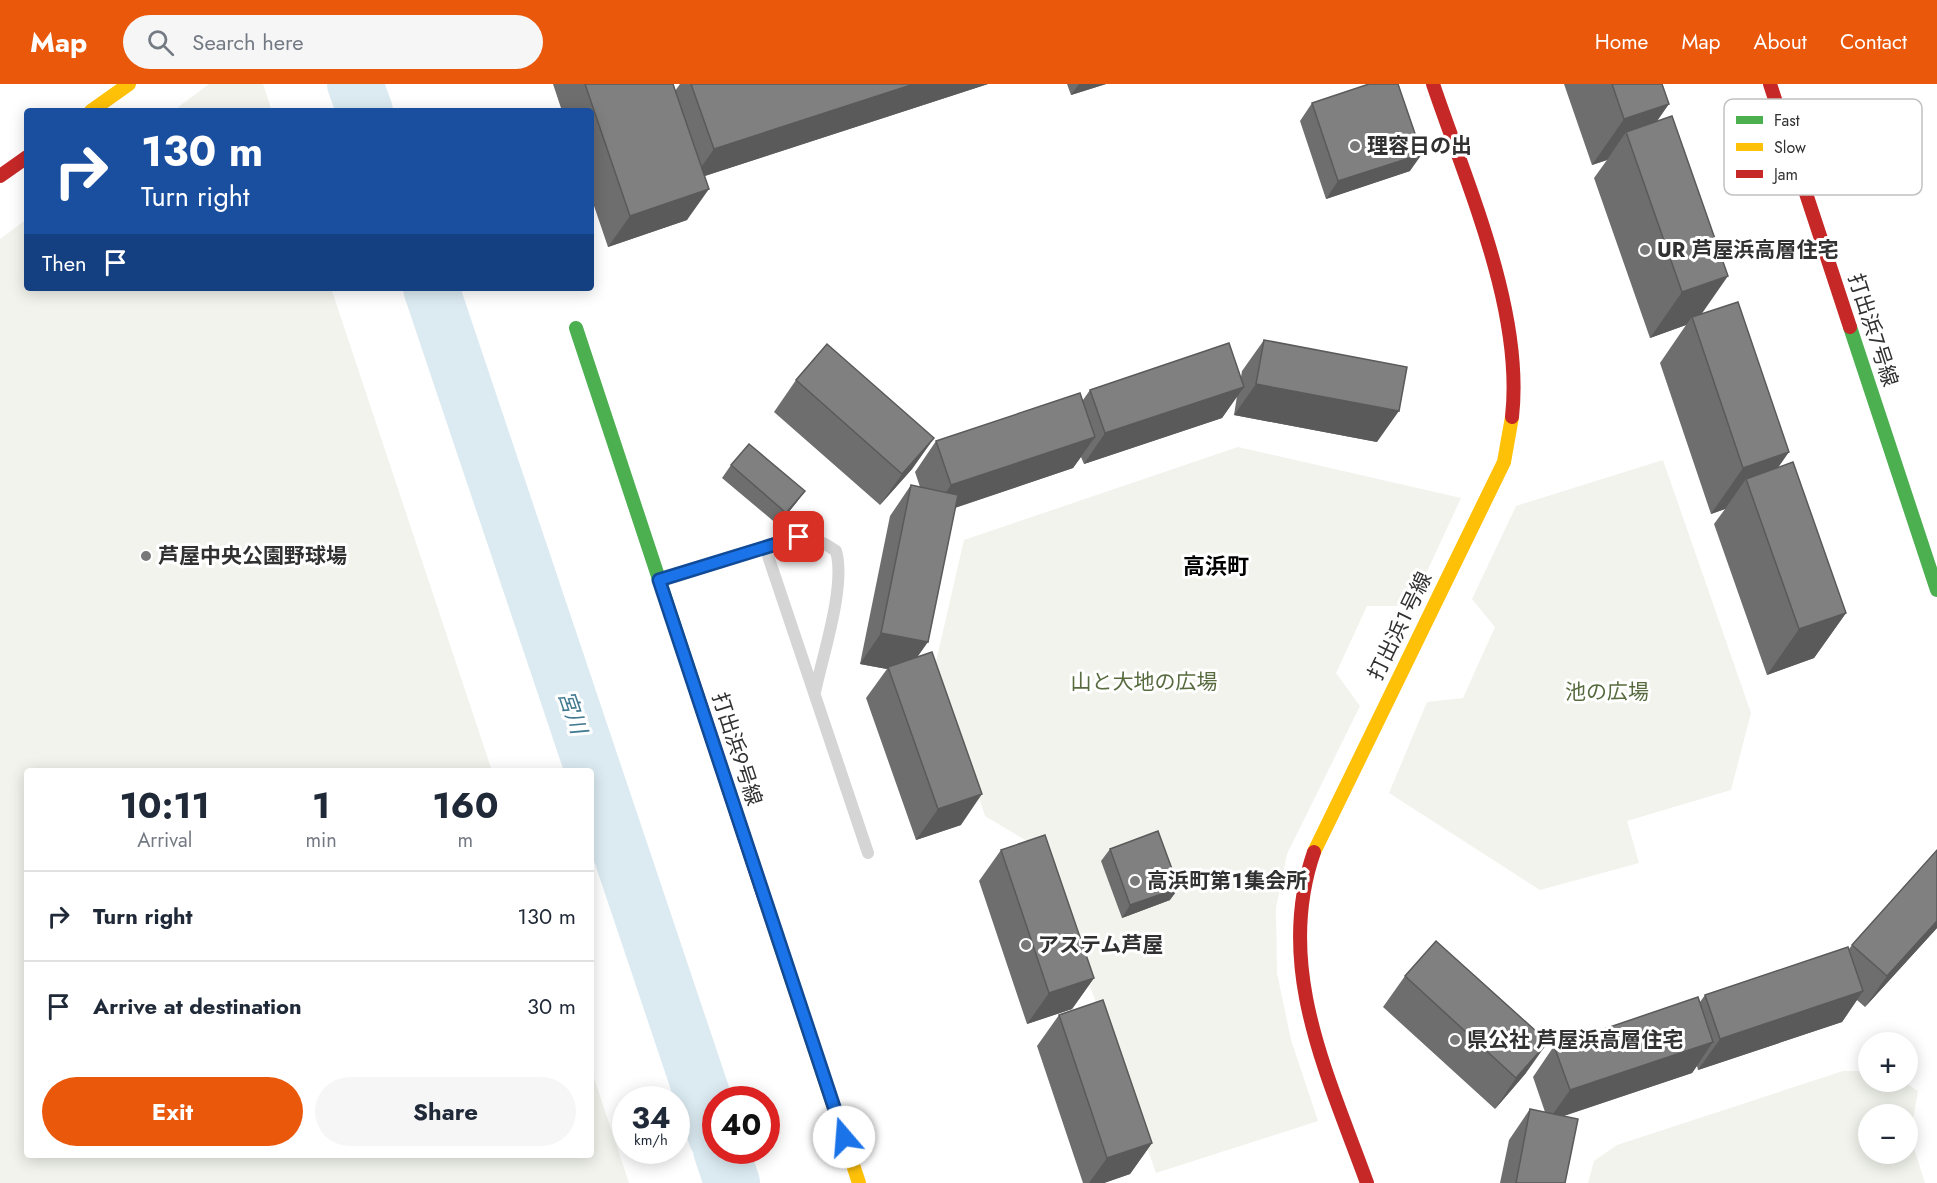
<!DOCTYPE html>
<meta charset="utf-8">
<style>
:root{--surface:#fff;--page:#f6f6f7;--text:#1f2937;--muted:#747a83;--line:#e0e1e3;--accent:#ea580c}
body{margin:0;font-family:Jost,"Noto Sans JP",sans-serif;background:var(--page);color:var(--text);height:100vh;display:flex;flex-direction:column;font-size:22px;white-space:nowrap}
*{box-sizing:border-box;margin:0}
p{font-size:20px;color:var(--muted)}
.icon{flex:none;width:33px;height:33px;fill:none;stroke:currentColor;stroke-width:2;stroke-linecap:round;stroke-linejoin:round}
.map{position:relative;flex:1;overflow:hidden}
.sheet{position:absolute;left:24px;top:684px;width:570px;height:390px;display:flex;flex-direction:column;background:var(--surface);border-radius:6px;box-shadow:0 3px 15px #0003}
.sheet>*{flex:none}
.banner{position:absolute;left:24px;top:24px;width:570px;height:183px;border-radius:6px;box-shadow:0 3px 15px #0003;background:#1a4fa0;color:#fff;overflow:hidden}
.controls{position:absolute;left:1858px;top:948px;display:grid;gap:12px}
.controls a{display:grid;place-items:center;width:60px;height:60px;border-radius:50%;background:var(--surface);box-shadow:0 3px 15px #0003;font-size:30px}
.speed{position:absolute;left:612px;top:1002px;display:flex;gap:12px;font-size:30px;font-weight:700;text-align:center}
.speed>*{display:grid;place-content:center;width:78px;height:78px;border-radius:50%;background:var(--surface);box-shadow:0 3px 15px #0003;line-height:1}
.speed small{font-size:15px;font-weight:400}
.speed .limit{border:9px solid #d22;background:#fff;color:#111}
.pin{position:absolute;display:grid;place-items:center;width:51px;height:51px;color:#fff;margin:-26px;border-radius:12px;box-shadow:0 3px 9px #0006}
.me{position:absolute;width:66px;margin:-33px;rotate:342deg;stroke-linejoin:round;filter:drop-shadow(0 0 4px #0008)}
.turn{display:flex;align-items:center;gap:21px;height:126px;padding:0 18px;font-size:27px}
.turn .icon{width:78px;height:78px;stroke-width:2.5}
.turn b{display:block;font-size:42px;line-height:51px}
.then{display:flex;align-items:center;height:57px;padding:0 18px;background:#0003;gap:12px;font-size:22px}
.eta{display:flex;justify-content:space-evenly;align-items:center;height:102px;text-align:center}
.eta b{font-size:36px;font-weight:700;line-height:42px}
.primary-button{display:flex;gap:12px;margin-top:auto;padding:12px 18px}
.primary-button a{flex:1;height:69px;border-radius:36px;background:var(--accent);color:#fff;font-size:24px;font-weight:700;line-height:69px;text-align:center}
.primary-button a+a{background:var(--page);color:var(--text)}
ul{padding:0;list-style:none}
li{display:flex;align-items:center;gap:18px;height:90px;padding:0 18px;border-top:2px solid var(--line)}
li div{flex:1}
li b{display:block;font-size:22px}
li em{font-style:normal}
header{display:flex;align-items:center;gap:36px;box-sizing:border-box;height:84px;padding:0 30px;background:var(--accent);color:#fff}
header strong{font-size:28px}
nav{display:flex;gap:33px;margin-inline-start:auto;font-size:21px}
.search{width:420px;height:54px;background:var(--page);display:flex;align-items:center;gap:15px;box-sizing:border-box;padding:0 21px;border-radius:33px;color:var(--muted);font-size:22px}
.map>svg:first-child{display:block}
.green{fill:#f1f3ec;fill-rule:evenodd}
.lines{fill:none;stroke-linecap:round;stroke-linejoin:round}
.river{stroke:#dcebf2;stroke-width:56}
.lane{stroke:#d5d5d5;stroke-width:12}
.fast{stroke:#4caf50;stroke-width:14}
.slow{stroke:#ffc107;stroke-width:14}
.jam{stroke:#c62828;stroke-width:14}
.wall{fill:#6e6e6e}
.shaded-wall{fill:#5a5a5a}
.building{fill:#808080;stroke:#5a5a5a;stroke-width:1.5}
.route-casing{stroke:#114b97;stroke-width:15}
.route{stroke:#1a73e8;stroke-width:10}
.poi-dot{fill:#797979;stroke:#fff;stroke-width:2}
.labels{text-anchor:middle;stroke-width:6;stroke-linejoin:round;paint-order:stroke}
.poi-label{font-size:21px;font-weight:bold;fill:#313131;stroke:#fff;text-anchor:start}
.street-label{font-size:21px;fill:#313131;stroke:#fff}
.park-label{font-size:21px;fill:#586b3f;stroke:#fff}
.neighbourhood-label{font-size:22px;font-weight:bold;fill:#000;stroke:#fff}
.water-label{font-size:22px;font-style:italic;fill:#417990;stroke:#fff}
.key{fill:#fff;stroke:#c1c1c1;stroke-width:1.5}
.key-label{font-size:16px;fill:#313131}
</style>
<header>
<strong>Map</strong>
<div class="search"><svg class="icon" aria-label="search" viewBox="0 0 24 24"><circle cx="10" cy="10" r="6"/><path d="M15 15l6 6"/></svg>Search here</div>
<nav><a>Home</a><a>Map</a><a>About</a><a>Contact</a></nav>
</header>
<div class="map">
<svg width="1937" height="1099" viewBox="0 0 1937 1099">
<rect width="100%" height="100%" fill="#fff"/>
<path class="green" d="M209,0H263L272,27H173Z
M27,135V204H331L492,687H27V1071H591V985L629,1099H0V155Z
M1238,363L1461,414L1411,522H1367L1336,589L1360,622L1287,770L1276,824L1277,889L1291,956L1318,1037L1156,1089L1042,766L985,732L935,582L964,456Z
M1663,376L1751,629L1731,706L1627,737L1639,779L1540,806L1389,709L1427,618L1463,614L1495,543L1472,515L1516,422Z
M1843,987H1869V998H1904L1918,1007L1910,1052L1925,1099H1588L1594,1077L1617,1061ZM1908,1030V1070H1869V1030Z"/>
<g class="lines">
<path class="river" d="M355,0L365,27
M431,204L716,1052
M721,1066L732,1099"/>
<path class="lane" d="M765,463C797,454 806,446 836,467C846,502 823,570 815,608
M661,496L765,463L868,769"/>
<path class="fast" d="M1850,243L1937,506
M576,244L694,601"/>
<path class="slow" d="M91,27L129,0
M1314,768L1504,378L1512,333
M766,819L859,1099"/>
<path class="jam" d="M1433,0C1467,101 1524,227 1512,333
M1770,0L1850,243
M0,92L27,73
M694,601L766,819
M1314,768C1274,883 1328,991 1367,1099"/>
</g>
<path class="wall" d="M553,0H673L675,7L680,0H988L705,92L687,136L608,163L591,113V27H562Z
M1067,0H1106L1071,11Z
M1564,0H1662L1656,38L1701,230L1778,383L1846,529L1814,574L1767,591L1714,440L1725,425L1711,430L1660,279L1686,241L1650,254L1594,94L1607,76L1592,81Z
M1312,19L1410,87L1326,115L1300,37Z
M1264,256L1377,358L1234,331L1237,312L1222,334L1084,380L1081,373L1073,384L955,424L917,573L961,741L916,756L866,614L887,585L860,580L890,432L911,401L920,403L915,388L936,357L1083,316L1090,306L1241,293L1242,287Z
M796,296L934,354L912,385L880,421L774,328Z
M731,381L805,407L796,419L778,441L722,394Z
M1110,765L1170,816L1122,834L1101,777Z
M1001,766L1094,894L1072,925L1027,940L979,797Z
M1937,844L1865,923L1857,916L1842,938L1698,986L1697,982L1692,989L1564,1032L1565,1099H1500L1509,1056L1530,1025L1545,1028L1533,993L1554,962L1700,918L1705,911L1849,865L1852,861Z
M1405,892L1526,989L1495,1025L1383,923Z
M1059,931L1152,1059L1130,1090L1104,1099H1083L1037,962Z"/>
<path class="shaded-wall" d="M914,0H988L692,96L714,65Z
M1079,0H1106L1071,11Z
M1669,20L1637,66L1626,48L1607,76L1592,81L1624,35Z
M1422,70L1410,87L1326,115L1338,97Z
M709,105L687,136L608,163L630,132Z
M1728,192L1696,238L1692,233L1686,241L1650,254L1682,208Z
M1256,300L1399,327L1377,358L1234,331Z
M1244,303L1222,334L1084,380L1105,349Z
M1095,353L1073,384L930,432L951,401Z
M934,354L912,385L880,421L902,390Z
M1789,368L1757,414L1746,395L1725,425L1711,430L1743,384Z
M805,407L796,419L778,441L786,429Z
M1846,529L1814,574L1767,591L1799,545Z
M881,549L928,558L906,589L888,583L887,585L860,580Z
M982,710L961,741L916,756L938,725Z
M1179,804L1170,816L1122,834L1130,821Z
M1937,837V844L1865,923L1887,892Z
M1094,894L1072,925L1027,940L1049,909Z
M1863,907L1842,938L1698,986L1720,955Z
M1548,958L1526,989L1495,1025L1516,994Z
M1713,958L1692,989L1548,1037L1570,1006Z
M1152,1059L1130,1090L1104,1099H1089L1107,1074Z"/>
<path class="building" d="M585,0H673L709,105L630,132Z
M691,0H914L714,65Z
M1369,0H1398L1422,70L1338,97L1312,19Z
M1612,0H1662L1669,20L1624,35Z
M1672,32L1728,192L1682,208L1626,48Z
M1738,218L1789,368L1743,384L1692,233Z
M1264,256L1407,283L1399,327L1256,300Z
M1229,259L1244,303L1105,349L1090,306Z
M827,260L934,354L902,390L796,296Z
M1080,309L1095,353L951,401L936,357Z
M749,360L805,407L786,429L731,381Z
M1793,378L1846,529L1799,545L1746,395Z
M911,401L958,411L928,558L881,549Z
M932,568L982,710L938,725L888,583Z
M1158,747L1179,804L1130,821L1110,765Z
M1045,751L1094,894L1049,909L1001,766Z
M1937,766V837L1887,892L1852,861Z
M1436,857L1548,958L1516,994L1405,892Z
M1848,863L1863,907L1720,955L1705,911Z
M1698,913L1713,958L1570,1006L1554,962Z
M1103,916L1152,1059L1107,1074L1059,931Z
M1530,1025L1578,1035L1565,1099H1516Z"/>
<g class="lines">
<g class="route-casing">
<path id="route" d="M799,453L659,496L844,1053"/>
</g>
<use href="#route" class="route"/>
</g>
<g class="poi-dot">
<circle cx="1355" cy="62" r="6"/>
<circle cx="1645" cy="166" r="6"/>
<circle cx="146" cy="472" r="6"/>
<circle cx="1135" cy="797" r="6"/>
<circle cx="1026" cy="861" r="6"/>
<circle cx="1455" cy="956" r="6"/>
</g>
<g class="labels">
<g class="poi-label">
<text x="1367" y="69">理容日の出</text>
<text x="1657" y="173">UR 芦屋浜高層住宅</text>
<text x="158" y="479">芦屋中央公園野球場</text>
<text x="1147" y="804">高浜町第１集会所</text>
<text x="1038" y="868">アステム芦屋</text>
<text x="1467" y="963">県公社 芦屋浜高層住宅</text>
</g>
<g class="street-label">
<text transform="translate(1873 246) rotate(72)" y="7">打出浜７号線</text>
<text transform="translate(1400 542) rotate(-64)" y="7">打出浜１号線</text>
<text transform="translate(737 665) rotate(72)" y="7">打出浜９号線</text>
</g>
<g class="park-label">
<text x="1144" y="605">山と大地の広場</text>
<text x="1607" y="615">池の広場</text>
</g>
<g class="neighbourhood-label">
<text x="1216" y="490">高浜町</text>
</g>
<g class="water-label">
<text transform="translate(573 628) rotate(71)" y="8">宮川</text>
</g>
</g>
<rect x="1724" y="15" width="198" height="96" rx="9" class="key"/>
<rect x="1736" y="32" width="27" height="8" fill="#4caf50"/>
<rect x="1736" y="59" width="27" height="8" fill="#ffc107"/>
<rect x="1736" y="86" width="27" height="8" fill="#c62828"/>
<g class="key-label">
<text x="1774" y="42">Fast</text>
<text x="1774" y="69">Slow</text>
<text x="1774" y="96">Jam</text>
</g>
</svg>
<div class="controls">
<a>+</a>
<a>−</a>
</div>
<div class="speed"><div>34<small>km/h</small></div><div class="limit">40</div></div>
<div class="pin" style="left:799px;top:453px;background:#d93025"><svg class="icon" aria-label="arrive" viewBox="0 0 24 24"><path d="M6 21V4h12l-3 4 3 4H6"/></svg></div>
<svg class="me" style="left:844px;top:1053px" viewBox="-20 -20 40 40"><circle r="19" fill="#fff"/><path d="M0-13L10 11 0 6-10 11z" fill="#1a73e8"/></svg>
<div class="banner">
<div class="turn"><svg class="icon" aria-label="right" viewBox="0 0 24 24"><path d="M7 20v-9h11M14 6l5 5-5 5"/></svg><div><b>130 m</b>Turn right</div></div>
<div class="then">Then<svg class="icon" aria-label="arrive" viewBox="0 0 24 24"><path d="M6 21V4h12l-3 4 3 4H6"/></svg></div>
</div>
<section class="sheet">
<div class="eta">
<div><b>10:11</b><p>Arrival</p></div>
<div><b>1</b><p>min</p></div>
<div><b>160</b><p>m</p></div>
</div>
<ul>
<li><svg class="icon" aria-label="right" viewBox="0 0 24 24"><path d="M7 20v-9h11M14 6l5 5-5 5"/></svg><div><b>Turn right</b></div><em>130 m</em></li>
<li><svg class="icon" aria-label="arrive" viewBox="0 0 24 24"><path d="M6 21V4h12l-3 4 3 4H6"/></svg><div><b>Arrive at destination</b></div><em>30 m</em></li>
</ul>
<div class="primary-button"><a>Exit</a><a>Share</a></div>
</section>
</div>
